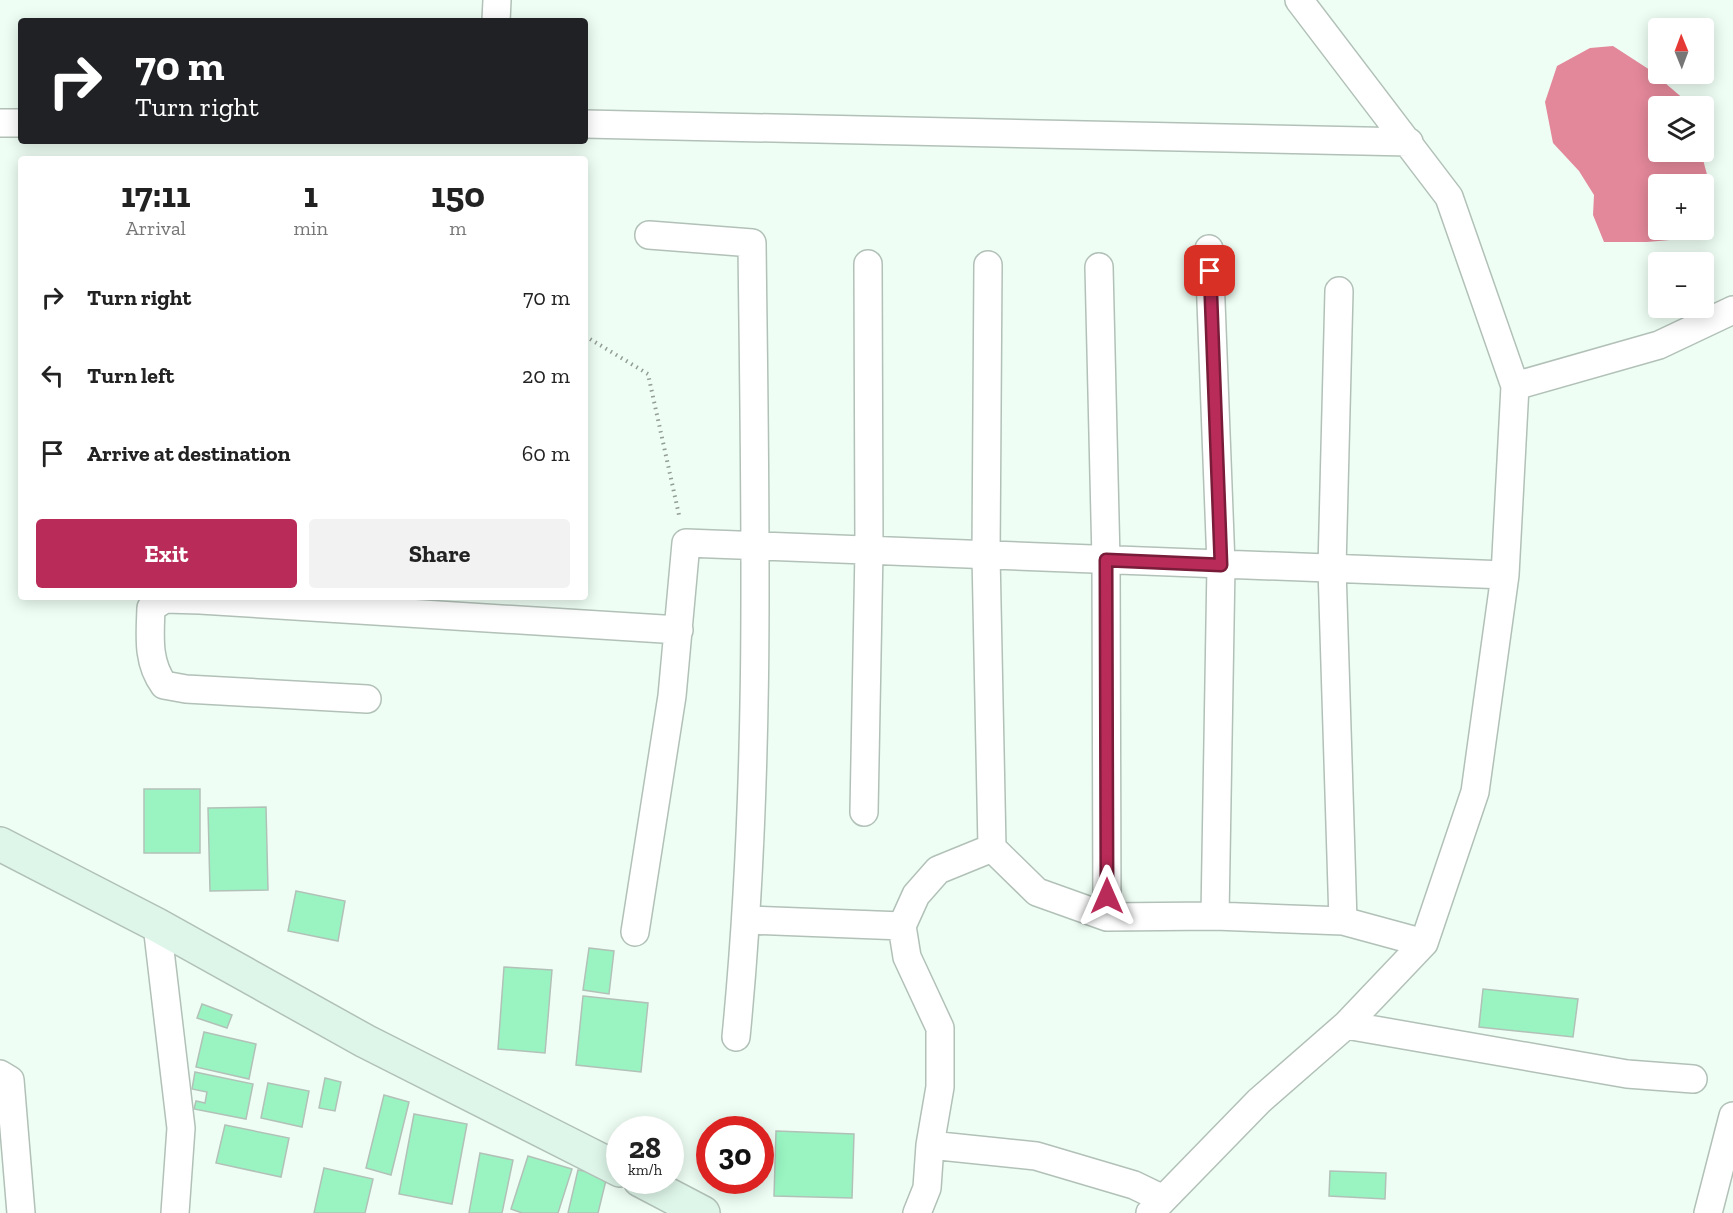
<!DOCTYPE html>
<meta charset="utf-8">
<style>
:root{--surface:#fff;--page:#f2f2f2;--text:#222;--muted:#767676;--accent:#b92b58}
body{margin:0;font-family:"Zilla Slab",serif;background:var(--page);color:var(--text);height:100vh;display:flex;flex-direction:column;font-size:22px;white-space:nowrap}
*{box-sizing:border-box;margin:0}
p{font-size:20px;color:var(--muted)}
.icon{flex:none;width:33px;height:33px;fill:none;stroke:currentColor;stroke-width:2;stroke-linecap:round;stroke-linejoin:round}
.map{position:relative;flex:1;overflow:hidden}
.details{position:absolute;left:18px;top:156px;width:570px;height:444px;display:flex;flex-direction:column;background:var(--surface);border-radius:6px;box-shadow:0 3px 15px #0003}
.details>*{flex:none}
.guide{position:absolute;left:18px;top:18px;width:570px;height:126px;border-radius:6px;box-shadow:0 3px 15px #0003;background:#202124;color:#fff;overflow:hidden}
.needle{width:39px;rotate:359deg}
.controls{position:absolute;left:1648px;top:18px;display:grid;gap:12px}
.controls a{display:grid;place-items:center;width:66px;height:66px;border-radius:6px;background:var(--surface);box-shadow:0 3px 15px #0003;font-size:30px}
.speed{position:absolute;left:606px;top:1116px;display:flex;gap:12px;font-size:30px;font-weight:700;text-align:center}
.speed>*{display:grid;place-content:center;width:78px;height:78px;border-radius:50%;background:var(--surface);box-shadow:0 3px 15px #0003;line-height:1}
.speed small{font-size:15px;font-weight:400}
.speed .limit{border:9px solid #d22;background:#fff;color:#111}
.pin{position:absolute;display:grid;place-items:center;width:51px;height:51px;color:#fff;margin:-26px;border-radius:12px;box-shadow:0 3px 9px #0006}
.me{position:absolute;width:66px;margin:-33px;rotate:0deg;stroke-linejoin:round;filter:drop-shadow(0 0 4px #0008)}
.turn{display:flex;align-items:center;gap:21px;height:126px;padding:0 18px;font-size:27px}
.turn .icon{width:78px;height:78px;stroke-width:2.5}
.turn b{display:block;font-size:42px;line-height:51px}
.eta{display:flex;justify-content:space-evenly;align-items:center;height:102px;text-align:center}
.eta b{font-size:36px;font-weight:700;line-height:42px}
.action{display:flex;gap:12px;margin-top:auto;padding:12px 18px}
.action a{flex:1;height:69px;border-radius:6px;background:var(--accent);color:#fff;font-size:24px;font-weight:700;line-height:69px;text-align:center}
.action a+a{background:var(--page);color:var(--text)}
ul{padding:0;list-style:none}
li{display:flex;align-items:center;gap:18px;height:78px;padding:0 18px}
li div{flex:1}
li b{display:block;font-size:22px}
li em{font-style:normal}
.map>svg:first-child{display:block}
.water{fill:#e3889a;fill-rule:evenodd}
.building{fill:#99f4c2;stroke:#b2c1b8;stroke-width:1.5}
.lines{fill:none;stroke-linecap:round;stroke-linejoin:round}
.street-casing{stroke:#b2c1b8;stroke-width:30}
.secondary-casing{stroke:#b2c1b8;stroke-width:36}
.path{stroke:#929d96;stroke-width:4;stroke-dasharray:1.5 4.5;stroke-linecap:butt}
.street{stroke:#fff;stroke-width:27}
.secondary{stroke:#def6e9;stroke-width:33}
.route-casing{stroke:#781c39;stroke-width:15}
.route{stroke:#b92b58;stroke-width:10}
</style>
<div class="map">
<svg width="1733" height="1213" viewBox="0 0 1733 1213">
<rect width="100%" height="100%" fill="#eefef4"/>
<path class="water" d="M1613,46L1650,70L1686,101L1688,106H1659V152H1701L1714,201L1704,237L1647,242H1604L1593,215L1594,195L1579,171L1553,143L1545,102L1557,66L1590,48ZM1659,184H1704V230H1659Z"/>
<path class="building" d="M144,789H200V853H144Z
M266,807L268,890L210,891L208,808Z
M296,891L345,901L338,941L288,931Z
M589,948L614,951L609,994L583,990Z
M504,967L552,970L545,1053L498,1049Z
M1483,989L1578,999L1573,1037L1479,1027Z
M583,996L648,1003L641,1072L576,1065Z
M202,1004L232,1015L227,1028L197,1018Z
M204,1032L256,1044L249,1079L196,1067Z
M195,1072L253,1084L246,1119L194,1109L196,1101L205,1103L207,1092L192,1089Z
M325,1078L341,1082L335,1111L319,1108Z
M268,1083L309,1091L302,1127L261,1118Z
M384,1095L409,1102L391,1175L366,1168Z
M414,1114L467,1124L452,1204L399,1194Z
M225,1125L289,1138L281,1177L216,1163Z
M776,1131L854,1134L852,1198L774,1196Z
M480,1153L513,1160L502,1213H469Z
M528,1156L572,1169L558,1213H522L511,1209Z
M324,1168L373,1179L365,1213H314Z
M578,1170L607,1176L598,1213H568Z
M1330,1171L1386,1173L1385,1199L1329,1196Z"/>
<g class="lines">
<g class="street-casing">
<path id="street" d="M496,21L497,0
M0,123H21
M585,124L1409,142
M649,235L752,243C755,508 762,773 736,1037
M1209,249L1221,565L1215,916
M988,265L986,555L992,848L1037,892L1107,917L1215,916L1343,921L1424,943
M1099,267L1106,560L1107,917
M1339,291L1332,568L1343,921
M1515,386L1659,345L1733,310
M367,699L186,689L164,685C147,662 150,636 151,608L165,599L200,600L679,630
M864,812L869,550L868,264
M748,920L902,926
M157,925L181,1128L175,1213
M635,932L672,696L686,543L1505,575
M1346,1025L1627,1074L1693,1079
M0,1074L10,1080L21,1213
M930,1145L1036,1156L1134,1185L1163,1199
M917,1213L927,1188L930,1145L940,1087V1028L907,957L902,926L916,895L938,870L992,848
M1150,1213L1259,1101L1346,1025L1424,943L1475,792L1505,575L1515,386L1449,197L1299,0
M1708,1213L1733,1116"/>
</g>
<g class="secondary-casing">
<path id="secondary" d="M0,844L157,925L365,1041L620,1170
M640,1180L703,1213"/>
</g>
<path class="path" d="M585,336L648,374L679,515"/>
<use href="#street" class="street"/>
<use href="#secondary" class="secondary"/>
</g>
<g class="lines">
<g class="route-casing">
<path id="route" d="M1107,896L1106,560L1221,565L1210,271"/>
</g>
<use href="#route" class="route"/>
</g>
</svg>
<div class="controls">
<a><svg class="needle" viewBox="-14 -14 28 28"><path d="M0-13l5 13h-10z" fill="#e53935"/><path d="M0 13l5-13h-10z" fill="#767676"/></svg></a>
<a><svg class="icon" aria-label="layers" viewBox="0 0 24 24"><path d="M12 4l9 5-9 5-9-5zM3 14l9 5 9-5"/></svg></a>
<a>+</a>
<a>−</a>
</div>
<div class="speed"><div>28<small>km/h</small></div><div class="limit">30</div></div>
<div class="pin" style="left:1210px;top:271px;background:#d93025"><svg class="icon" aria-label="arrive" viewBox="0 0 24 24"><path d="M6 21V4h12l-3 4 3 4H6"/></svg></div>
<svg class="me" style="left:1107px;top:896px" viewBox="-20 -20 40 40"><path d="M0-17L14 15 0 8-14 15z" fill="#b92b58" stroke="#fff" stroke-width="4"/></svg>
<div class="guide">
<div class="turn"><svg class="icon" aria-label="right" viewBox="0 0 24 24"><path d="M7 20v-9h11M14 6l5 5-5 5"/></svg><div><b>70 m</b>Turn right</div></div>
</div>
<section class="details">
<div class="eta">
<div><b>17:11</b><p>Arrival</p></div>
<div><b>1</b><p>min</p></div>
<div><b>150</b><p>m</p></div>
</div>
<ul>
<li><svg class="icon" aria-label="right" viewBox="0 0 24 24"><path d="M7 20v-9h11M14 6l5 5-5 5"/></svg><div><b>Turn right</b></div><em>70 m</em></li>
<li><svg class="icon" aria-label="left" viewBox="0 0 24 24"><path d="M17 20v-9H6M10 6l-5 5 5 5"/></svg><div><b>Turn left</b></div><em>20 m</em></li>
<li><svg class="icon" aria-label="arrive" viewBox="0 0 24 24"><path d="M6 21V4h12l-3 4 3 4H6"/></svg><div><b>Arrive at destination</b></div><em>60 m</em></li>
</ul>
<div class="action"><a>Exit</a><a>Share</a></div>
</section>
</div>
